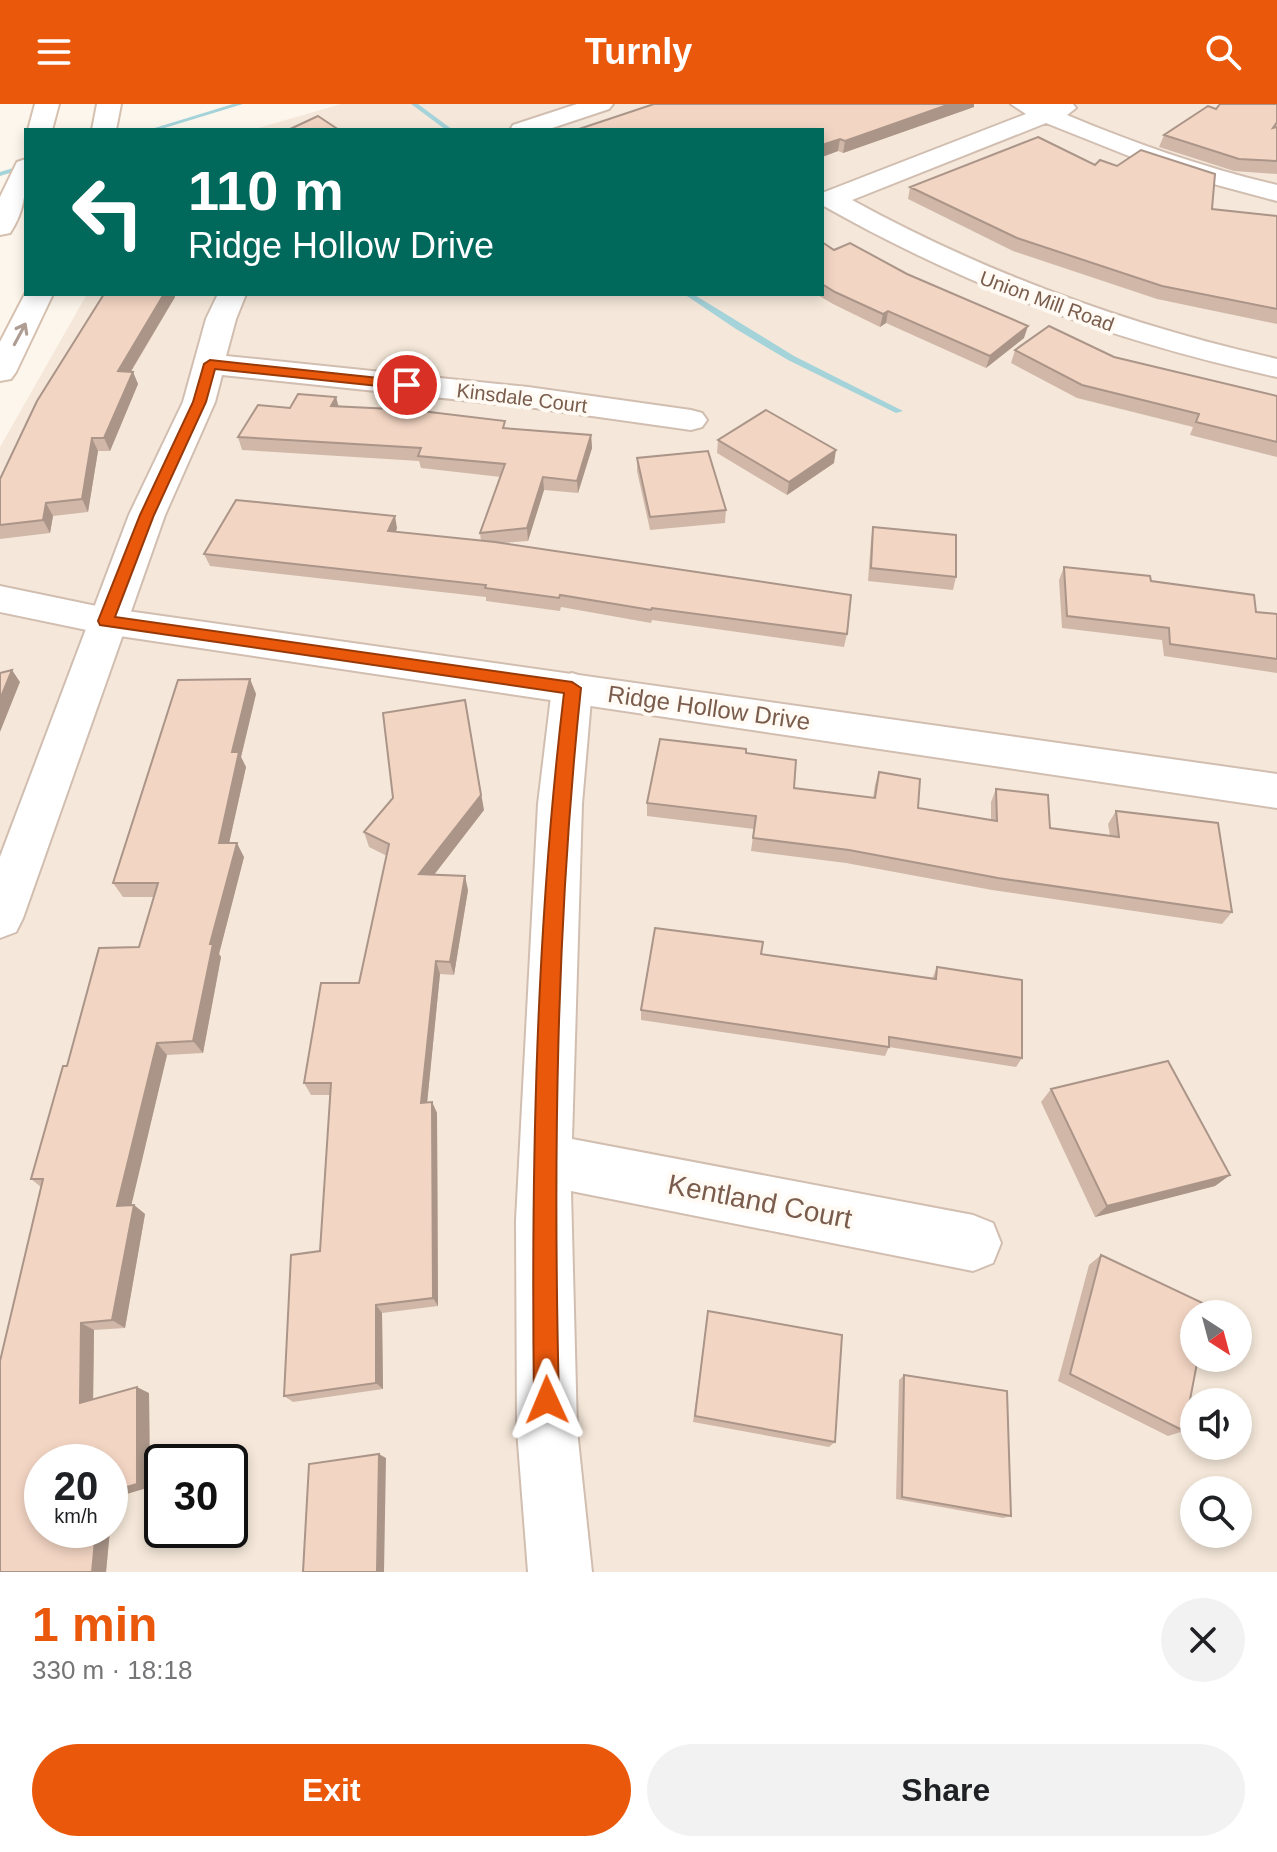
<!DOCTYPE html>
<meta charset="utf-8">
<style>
:root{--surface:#fff;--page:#f2f2f2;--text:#202124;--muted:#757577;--accent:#ea580c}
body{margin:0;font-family:Helvetica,sans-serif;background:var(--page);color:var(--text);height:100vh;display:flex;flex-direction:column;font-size:30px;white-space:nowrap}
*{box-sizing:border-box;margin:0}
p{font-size:26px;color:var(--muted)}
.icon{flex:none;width:44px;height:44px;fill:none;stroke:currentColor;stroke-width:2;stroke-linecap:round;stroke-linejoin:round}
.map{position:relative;height:1468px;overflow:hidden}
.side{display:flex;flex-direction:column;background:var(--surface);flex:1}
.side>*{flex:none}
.hud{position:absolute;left:24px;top:24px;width:800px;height:168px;border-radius:0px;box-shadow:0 4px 12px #0003;background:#00695c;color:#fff;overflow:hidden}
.needle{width:52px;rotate:144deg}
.tools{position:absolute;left:1180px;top:1196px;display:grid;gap:16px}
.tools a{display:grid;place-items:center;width:72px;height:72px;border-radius:50%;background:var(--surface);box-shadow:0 4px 12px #0003;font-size:40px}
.speed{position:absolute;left:24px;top:1340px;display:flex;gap:16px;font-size:40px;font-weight:700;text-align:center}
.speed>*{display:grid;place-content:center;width:104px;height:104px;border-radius:50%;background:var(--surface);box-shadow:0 4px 12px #0003;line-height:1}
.speed small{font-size:20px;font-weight:400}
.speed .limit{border:4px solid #111;border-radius:12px;background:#fff;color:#111}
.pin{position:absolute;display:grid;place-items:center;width:68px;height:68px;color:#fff;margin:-34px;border:4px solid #fff;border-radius:50%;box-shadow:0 2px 8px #0007}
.me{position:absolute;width:88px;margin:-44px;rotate:359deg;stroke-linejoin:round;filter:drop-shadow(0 0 6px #0008)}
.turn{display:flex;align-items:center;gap:28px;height:168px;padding:0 32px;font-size:36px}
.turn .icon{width:104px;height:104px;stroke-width:2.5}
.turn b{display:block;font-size:56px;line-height:68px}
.round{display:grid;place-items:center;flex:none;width:84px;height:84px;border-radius:42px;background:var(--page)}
.overview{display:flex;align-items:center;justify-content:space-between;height:136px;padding:0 32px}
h1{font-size:48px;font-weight:700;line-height:60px;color:var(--accent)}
.cta{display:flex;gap:16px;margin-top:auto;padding:16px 32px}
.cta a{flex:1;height:92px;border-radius:48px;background:var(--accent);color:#fff;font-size:32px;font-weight:700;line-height:92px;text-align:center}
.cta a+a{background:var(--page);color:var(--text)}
header{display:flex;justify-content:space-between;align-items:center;height:104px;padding:0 32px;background:var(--accent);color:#fff;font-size:36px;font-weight:700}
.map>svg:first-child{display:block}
.residential{fill:#f5e8da;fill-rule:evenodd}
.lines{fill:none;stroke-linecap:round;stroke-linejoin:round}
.stream{fill:#a5d3da;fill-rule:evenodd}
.minor-casing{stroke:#d1beb0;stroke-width:4}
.tertiary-casing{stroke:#d1beb0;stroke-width:4}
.secondary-casing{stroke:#d6c0b0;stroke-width:4}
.minor{fill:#fff;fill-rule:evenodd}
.tertiary{fill:#fff;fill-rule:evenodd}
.secondary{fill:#fff;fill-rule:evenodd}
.wall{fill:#d1b7a8}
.shaded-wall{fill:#aa9588}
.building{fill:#f3d5c3;stroke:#aa9588;stroke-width:2}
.oneway{stroke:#af9d94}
.route{fill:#ea580c;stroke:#983908;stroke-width:2}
.labels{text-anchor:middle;stroke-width:8;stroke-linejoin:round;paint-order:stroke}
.far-street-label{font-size:20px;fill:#7a5c4d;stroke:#fffaf3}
.street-label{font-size:24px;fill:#7a5c4d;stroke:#fffaf3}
.near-street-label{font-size:28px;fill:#7a5c4d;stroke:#fffaf3}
</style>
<header><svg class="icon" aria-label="menu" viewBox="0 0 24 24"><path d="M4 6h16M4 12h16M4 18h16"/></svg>Turnly<svg class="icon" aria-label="search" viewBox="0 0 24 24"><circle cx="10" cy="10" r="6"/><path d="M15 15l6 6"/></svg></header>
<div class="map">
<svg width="1277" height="1468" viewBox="0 0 1277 1468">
<rect width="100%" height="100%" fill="#fdf6ec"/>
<path class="residential" d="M341,0H1277V1468H0V343L87,190H822V26H251ZM1194,1210H1238V1254H1194ZM1194,1298H1238V1342H1194ZM42,1358H110V1426H42ZM162,1358H230V1426H162ZM1194,1386H1238V1430H1194Z"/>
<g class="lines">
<path class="stream" d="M233,0H243L158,26H148Z
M411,0H418L453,26H446Z
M26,60V64L0,72V68Z
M684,190H693L794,252L903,307L896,309L788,256L736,225Z"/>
<g class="minor-casing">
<path id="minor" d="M577,0H613L609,5L546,26H510L513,21Z
M1011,0H1073L1076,4L1067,11C1136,40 1205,64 1277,81V97L1169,68L1046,19L852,96C987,170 1127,221 1277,255V273C1111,236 971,185 822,101V89L1026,10Z
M218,190H246L236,215L226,252L528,283L691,306L702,309L707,316L702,323L691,326L528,303L222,271L215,298L165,411L23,814L16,828L0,834V753L129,411L183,298L206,215Z
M572,569L586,574L592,584L582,700L572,1035L973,1111L993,1119L1001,1139L993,1159L973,1167L571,1087L577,1326L592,1468H528L517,1326L516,1116L538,700L552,584L558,574Z"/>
</g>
<g class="tertiary-casing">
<path id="tertiary" d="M0,482L106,504L1277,670V704L106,530L0,508Z"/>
</g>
<g class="secondary-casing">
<path id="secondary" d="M35,0H59L52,26H28Z
M97,0H121L116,26H92Z
M26,55C26,82 26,106 10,129L0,131V93L17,58Z
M26,188L53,190L16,268L11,275L0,277V238Z"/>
</g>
<use href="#minor" class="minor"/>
<use href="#tertiary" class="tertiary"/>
<use href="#secondary" class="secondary"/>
</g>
<path class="wall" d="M1277,0V70L1234,67L1159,43L1164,31L1216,5Z
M974,3L843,49L838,47L822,53V26Z
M1095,61L1212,105L1277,112V220L1157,195L1013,147L908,95L910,83Z
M822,138L834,146L1024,234L986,264L886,219L880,223L833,200L816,190H822Z
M104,190H174L175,193L131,268H133L138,280L110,347H98L88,408L53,412L50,429L0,435V375Z
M1015,246L1114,253L1277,292V353L1190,331L1193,323L1077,294L1011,259Z
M336,293L339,303L506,324L591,331L592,344L578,389L544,386L528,437L502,439L847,530L844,543L652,516L651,519L561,503L560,507L486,497V493L210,462L204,450L397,424L396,428L481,437L480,429L501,373L421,364L419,357L242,346L238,333L290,304Z
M718,336L834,359L787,391L717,349Z
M637,354L726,406L725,419L650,426L637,367Z
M873,423L956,473L953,486L868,477L871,436Z
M1064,463L1151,477L1256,508L1277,510V569L1164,552L1162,536L1062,524L1059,476Z
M250,575L256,590L241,653L246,663L229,739L244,753L219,850L221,853L203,949L167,951L131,1101H134L145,1110L125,1224L94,1226L93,1295L149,1289L150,1383L113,1394L106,1468H0L41,1083L31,1075L67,962L139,843L154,793H123L113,779Z
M746,649L794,684L873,694L875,681L879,668L918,704L991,716V698L996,685L1050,724L1110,732L1108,720L1116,707L1232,808L1222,820L992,786L846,759L751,747L754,725L647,712V699Z
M484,706L434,771L468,786L454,871L440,870L427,998H432L437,1009L438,1202L382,1209L383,1285L293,1298L284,1292L320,1147L331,991H311L304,979L359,879L387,752L369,743L364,728Z
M761,850L932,875L937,863L1022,954L1016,963L889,943L885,952L641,916V906Z
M1051,985L1230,1071L1215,1082L1095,1113L1041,998Z
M1101,1151L1184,1327L1168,1332L1058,1277L1089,1161Z
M708,1207L835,1338L829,1343L693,1318Z
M904,1271L1011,1412L1003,1414L896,1395L899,1276Z"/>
<path class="shaded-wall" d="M950,0H974V3L843,49L845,37Z
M840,35L838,47L822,53V41Z
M164,190H174L175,193L123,280L118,267Z
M888,207L886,219L880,223L883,210Z
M1028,222L1024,234L986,264L990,252Z
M133,268L138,280L110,347L104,334Z
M336,293L339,306L331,302Z
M591,331L592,344L578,389L577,377Z
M92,334L98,347L88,408L82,395Z
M836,346L834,359L787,391L789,378Z
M543,373L544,386L528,437L527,424Z
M46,399L53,412L50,429L43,416Z
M395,412L397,424L391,440L388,427Z
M12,566L20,578L0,628V595Z
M250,575L256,590L241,653L246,663L226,753L219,739L232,648Z
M465,596L484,706L423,785L419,770Z
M237,739L244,753L219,850L221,853L203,949L193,937L210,840Z
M465,772L468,786L454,871L450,858Z
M436,857L440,870L426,1010L421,999Z
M157,939L167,951L129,1111L117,1102Z
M432,998L437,1009L438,1202L433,1194Z
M1230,1071L1215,1082L1095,1113L1107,1102Z
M134,1101L145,1110L125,1224L112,1216Z
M376,1201L382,1209L383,1285L376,1279Z
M81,1219L94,1226L93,1304L80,1299Z
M137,1283L149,1289L150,1383L113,1394L106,1468H92L96,1426H110V1388Z
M379,1350L386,1354L384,1468H377Z"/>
<path class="building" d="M654,0H950L845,37L840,35L822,41V26H576Z
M1220,0H1277V18L1273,24L1277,23V57L1239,55L1164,31L1208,2L1216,5Z
M318,12L339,26H288Z
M1038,33L1095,61L1100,56L1117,62L1141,46L1215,70L1212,105L1277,112V205L1162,182L1017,134L910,83Z
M822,138L834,146L850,139L907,170L1028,222L990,252L888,207L883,210L835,188L822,180Z
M104,190H164L118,267L133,268L104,334H92L82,395L46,399L43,416L0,421V375L37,297Z
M1049,222L1114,253L1277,292V338L1196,318L1199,310L1082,281L1015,246Z
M298,290L336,293L331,302L413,306L505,317L503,324L591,331L577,377L543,373L527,424L480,429L505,360L418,352L421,344L238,333L258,301L290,304Z
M766,306L836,346L789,378L718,336Z
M708,347L726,406L650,413L637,354Z
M236,396L395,412L388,427L495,438L851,491L847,530L652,504L651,506L560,491L559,494L485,484L486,481L204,450Z
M873,423L956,431V473L871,464Z
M1064,463L1150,472L1151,477L1254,491L1256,508L1277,510V555L1170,540L1169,524L1067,512Z
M12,566L0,595V569Z
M250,575L232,648H239L219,739H237L210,840H213L193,937L157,939L117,1102L134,1101L112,1216L81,1219L80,1299L137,1283V1380L110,1388V1358H42V1426H96L92,1468H0V1257L43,1075H31L63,962H67L99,844L139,843L158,779H113L178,576Z
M465,596L481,691L419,770L465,772L450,858L436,857L421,999L432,998L433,1194L376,1201V1279L284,1292L291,1151L320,1147L331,979H304L321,879H359L389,740L364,728L393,694L383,609Z
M660,635L746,645V649L796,656L794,684L875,694L879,668L920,675L918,704L997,717L996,685L1048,691L1050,724L1119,733L1116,707L1218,719L1232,808L998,774L849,746L753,734L756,712L647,699Z
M655,824L763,838L761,850L936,875L937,863L1022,876V954L889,933V943L641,906Z
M1168,957L1230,1071L1107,1102L1051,985Z
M1101,1151L1209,1202L1207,1210H1194V1254H1198L1184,1327L1070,1270Z
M708,1207L842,1231L835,1338L695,1312Z
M904,1271L1007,1287L1011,1412L902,1393Z
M379,1350L377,1468H303L309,1360Z"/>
<defs><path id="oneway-shaft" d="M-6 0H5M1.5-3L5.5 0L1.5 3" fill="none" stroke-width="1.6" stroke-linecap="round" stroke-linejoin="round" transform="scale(2)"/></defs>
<use class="oneway" href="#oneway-shaft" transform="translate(20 230) rotate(-62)"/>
<path class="route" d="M210,256L407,277L414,281L407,285L215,265L206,298L154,411L115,513L572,578L581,584C556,820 553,1059 559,1296L555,1304L547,1308L538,1304L534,1296C531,1061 536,823 564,589L100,521L98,517L140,411L193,298L204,260Z"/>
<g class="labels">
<g class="far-street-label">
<text transform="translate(1047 197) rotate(20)" y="7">Union Mill Road</text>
<text transform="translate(522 294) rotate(7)" y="7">Kinsdale Court</text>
</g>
<g class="street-label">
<text transform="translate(709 604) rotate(8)" y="8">Ridge Hollow Drive</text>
</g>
<g class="near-street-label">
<text transform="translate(760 1097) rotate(11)" y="10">Kentland Court</text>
</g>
</g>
</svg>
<div class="tools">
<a><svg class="needle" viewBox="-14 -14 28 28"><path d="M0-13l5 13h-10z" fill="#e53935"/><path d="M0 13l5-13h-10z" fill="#757577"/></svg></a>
<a><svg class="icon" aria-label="sound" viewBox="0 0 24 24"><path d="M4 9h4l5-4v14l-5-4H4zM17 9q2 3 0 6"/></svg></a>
<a><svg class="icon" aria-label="search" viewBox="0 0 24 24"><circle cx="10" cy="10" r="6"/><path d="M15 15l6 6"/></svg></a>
</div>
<div class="speed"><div>20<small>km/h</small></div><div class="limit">30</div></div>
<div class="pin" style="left:407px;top:281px;background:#d93025"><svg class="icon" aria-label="arrive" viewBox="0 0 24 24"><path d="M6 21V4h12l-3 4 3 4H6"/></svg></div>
<svg class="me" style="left:547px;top:1296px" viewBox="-20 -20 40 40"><path d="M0-17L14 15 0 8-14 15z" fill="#ea580c" stroke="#fff" stroke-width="4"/></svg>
<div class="hud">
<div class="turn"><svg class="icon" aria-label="left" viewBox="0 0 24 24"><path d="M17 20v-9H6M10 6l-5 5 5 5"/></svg><div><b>110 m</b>Ridge Hollow Drive</div></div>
</div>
</div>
<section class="side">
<div class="overview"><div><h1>1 min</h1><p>330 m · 18:18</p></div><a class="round"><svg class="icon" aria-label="close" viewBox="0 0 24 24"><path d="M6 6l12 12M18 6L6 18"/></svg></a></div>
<div class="cta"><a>Exit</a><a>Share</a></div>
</section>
